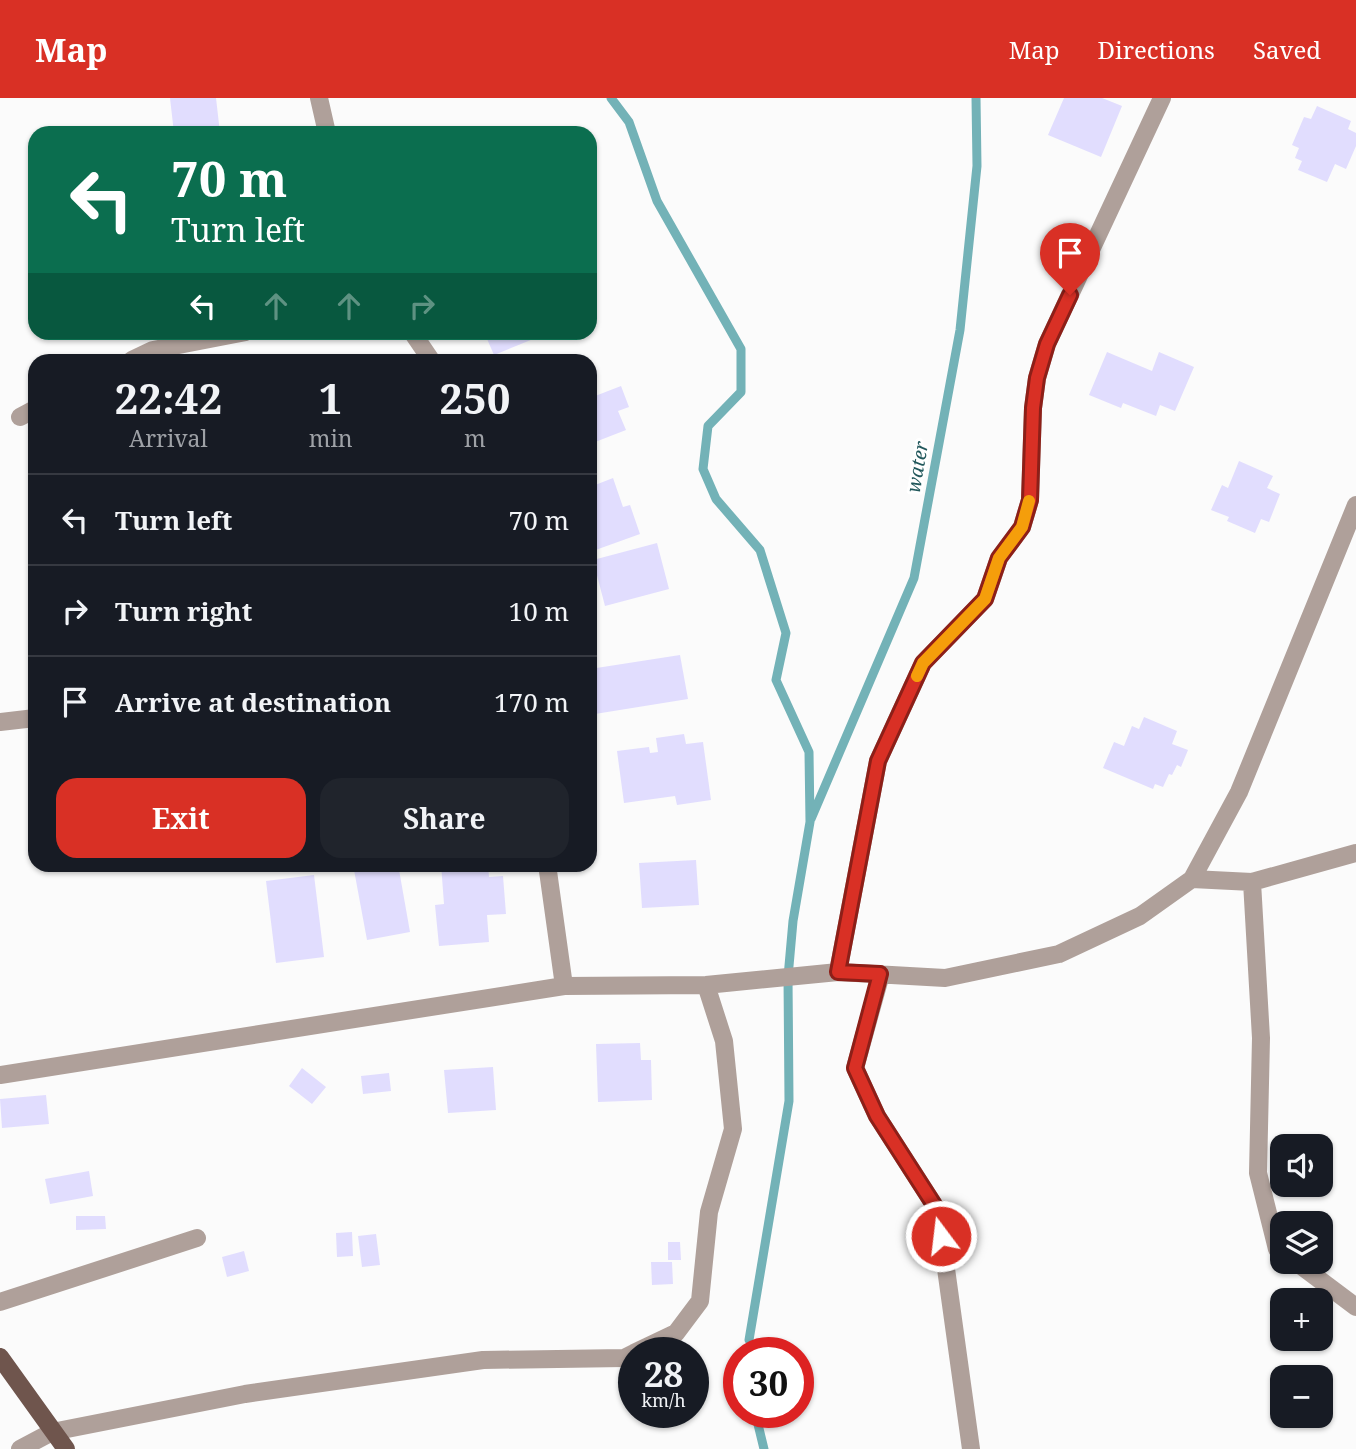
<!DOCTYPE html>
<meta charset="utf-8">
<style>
:root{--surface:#171b24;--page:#20242c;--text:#f1f3f6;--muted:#9ea1a6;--line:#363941;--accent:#d93025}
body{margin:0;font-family:"Noto Serif",serif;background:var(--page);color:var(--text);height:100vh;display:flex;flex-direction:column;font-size:26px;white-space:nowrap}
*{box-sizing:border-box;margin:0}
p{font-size:23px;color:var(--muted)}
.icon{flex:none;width:38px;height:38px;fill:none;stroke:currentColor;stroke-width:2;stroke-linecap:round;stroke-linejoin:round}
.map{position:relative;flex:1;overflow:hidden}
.details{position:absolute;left:28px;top:256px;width:569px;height:518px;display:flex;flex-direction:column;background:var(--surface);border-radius:21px;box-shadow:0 2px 5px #0004}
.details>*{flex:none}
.hud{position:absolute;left:28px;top:28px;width:569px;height:214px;border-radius:21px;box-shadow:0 2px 5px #0004;background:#0b6e4f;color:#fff;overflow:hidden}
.buttons{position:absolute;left:1270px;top:1036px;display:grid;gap:14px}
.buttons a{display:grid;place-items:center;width:63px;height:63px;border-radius:14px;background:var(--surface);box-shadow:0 2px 5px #0004;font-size:35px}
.speed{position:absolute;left:618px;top:1239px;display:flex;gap:14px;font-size:35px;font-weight:700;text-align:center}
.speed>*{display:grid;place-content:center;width:91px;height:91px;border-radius:50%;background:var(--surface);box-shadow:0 2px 5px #0004;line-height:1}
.speed small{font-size:18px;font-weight:400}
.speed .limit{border:10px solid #d22;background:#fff;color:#111}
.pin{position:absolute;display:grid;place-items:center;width:60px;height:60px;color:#fff;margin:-72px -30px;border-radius:50% 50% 50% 0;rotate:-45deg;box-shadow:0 0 7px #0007}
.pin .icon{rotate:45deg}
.me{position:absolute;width:77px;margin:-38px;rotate:345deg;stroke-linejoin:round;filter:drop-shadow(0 0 5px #0008)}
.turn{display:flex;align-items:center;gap:24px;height:147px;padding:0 28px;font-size:32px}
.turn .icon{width:91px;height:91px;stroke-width:2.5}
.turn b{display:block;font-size:49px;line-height:60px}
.lanes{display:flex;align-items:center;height:66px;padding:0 28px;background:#0003;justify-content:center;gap:35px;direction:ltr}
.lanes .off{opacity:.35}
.eta{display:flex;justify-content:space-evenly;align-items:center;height:119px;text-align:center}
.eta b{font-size:42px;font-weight:700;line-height:49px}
.primary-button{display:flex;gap:14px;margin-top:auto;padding:14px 28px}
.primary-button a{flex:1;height:80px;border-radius:21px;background:var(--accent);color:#fff;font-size:28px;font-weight:700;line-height:80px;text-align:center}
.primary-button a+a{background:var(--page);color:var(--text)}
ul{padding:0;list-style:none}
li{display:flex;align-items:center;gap:21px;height:91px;padding:0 28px;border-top:2px solid var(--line)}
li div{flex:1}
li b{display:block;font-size:26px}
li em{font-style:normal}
header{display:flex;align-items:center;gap:42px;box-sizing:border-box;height:98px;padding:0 35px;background:var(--accent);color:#fff}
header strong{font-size:33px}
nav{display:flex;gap:38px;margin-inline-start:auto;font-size:24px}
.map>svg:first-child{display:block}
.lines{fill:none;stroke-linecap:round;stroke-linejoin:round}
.stream{stroke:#73b2b7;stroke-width:9}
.building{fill:#e1ddfe}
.minor{stroke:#afa09a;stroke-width:18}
.major{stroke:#6f554d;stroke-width:18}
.route-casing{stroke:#8d1f18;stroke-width:18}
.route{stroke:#d93025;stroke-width:12}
.slow{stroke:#f59e0b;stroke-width:12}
.labels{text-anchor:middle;stroke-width:6;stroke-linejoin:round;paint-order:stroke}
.water-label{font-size:19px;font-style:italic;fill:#21575b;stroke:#fff}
</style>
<header>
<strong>Map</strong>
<nav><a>Map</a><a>Directions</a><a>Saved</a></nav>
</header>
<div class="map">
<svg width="1356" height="1351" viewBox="0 0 1356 1351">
<rect width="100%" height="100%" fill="#fbfbfb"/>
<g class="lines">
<path class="stream" d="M611,0L629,24L657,103L741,251V294L708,328L703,371L716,401L760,452L786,535L776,582L809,654L810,724L793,823L788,879L789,1003L749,1242
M811,721L914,480L960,232L977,68L976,0
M755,1314L764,1351"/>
</g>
<path class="building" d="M170,0H216L220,35H174Z
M1064,0H1102L1122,8L1101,59L1048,37Z
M1317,8L1351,23L1348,31L1356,35V48L1346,71L1335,66L1327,84L1298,72L1302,63L1295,60L1299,50L1292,47L1304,19L1311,21Z
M484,234H548V235L494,257Z
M1107,254L1152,273L1159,254L1194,269L1175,313L1160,307L1156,318L1123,305L1121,310L1089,297Z
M621,288L629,309L618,313L626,332L590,346V300Z
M1239,363L1273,378L1267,390L1280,396L1269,424L1261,421L1255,435L1227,423L1229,419L1211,412L1222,387L1228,390Z
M613,380L623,409L630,407L640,436L590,454V389Z
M657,445L669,491L605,508L593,462Z
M680,557L688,601L595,616L590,571Z
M1144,619L1177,633L1172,646L1188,652L1181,669L1177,667L1172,677L1169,676L1163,689L1155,686L1153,691L1103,670L1114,644L1124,648L1132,628L1139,631Z
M684,636L686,646L703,644L711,702L677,707L675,698L624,705L617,653L649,649L650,655L658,654L656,640Z
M696,762L699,807L642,810L639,765Z
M124,766H153V771L125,774Z
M386,766H398L410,834L367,842L354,772Z
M441,766H488L489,779L503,778L506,816L487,817L489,844L439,848L435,807L444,806Z
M314,777L324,859L276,865L266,783Z
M640,945L641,962H651L652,1002L598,1004L596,946Z
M493,969L496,1012L448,1015L444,972Z
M302,970L326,989L312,1006L289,988Z
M389,975L391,993L363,996L361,978Z
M46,997L49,1026L2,1030L0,1001Z
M89,1073L93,1098L50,1106L45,1081Z
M76,1118H105L106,1131L76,1132Z
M352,1134L353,1158L337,1159L336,1135Z
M376,1136L380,1167L362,1169L358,1138Z
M668,1144H680L681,1162H668Z
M244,1153L249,1173L227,1179L222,1159Z
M651,1164H672L673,1186L652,1187Z"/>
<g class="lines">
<path class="minor" d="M319,0L327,35
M412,234L431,262
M132,262L153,252L246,234
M20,319L35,311
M0,624L35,620
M547,766L564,888
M1192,781L1252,784L1356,755
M1252,784L1261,940L1258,1075L1277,1151L1283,1155
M838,874L878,663L923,565L985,501L999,460L1022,429L1030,402L1033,310L1037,280L1047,246L1162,0
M881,876L855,970L877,1018L938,1113L971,1351
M0,977L564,888L706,887L838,874L945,880L1059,856L1140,818L1192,781L1239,694L1356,407
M1296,1164L1356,1209
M0,1204L197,1140
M634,1255L676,1235L700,1203L709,1114L733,1031L724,943L706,887
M20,1351L52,1334L245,1296L483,1262L624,1260L634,1255"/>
<path class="major" d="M0,1259L66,1351"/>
</g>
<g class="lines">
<g class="route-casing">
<path id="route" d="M941,1138L938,1113L877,1018L855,970L880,876L838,874L878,663L923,565L985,501L999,460L1022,429L1030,402L1033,310L1037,280L1047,246L1070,197"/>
</g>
<use href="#route" class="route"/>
<path class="slow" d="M917,578L923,565L985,501L999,460L1022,429L1029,403"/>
</g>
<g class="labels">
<g class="water-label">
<text transform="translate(917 369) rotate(-80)" y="7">water</text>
</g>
</g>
</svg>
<div class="buttons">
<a><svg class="icon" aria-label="sound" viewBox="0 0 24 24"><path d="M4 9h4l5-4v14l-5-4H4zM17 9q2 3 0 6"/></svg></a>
<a><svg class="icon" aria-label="layers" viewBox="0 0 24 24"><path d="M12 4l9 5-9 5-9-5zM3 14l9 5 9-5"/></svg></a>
<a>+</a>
<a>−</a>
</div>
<div class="speed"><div>28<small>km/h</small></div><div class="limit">30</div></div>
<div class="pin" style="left:1070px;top:197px;background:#d93025"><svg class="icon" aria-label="arrive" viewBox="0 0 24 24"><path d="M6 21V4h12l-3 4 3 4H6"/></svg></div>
<svg class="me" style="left:941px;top:1138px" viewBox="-20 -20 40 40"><circle r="17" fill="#d93025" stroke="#fff" stroke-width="3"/><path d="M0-11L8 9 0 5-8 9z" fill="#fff"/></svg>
<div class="hud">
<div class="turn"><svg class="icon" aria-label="left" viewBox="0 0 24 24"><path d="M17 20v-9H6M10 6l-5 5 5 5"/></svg><div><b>70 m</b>Turn left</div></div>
<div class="lanes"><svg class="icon" aria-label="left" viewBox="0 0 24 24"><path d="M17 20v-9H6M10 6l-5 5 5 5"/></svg><svg class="icon off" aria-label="ahead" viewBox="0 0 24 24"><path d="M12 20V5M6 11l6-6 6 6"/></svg><svg class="icon off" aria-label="ahead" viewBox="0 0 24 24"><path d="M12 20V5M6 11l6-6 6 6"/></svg><svg class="icon off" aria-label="right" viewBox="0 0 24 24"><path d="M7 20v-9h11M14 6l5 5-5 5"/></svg></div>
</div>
<section class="details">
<div class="eta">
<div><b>22:42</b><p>Arrival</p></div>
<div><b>1</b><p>min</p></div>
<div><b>250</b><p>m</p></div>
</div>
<ul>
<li><svg class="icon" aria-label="left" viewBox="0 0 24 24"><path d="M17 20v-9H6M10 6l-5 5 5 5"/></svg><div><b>Turn left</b></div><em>70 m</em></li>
<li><svg class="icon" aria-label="right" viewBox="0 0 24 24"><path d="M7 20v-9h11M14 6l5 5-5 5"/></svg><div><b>Turn right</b></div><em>10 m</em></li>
<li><svg class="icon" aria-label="arrive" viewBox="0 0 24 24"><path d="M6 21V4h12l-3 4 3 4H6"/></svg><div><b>Arrive at destination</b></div><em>170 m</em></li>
</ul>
<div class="primary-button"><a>Exit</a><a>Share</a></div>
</section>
</div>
